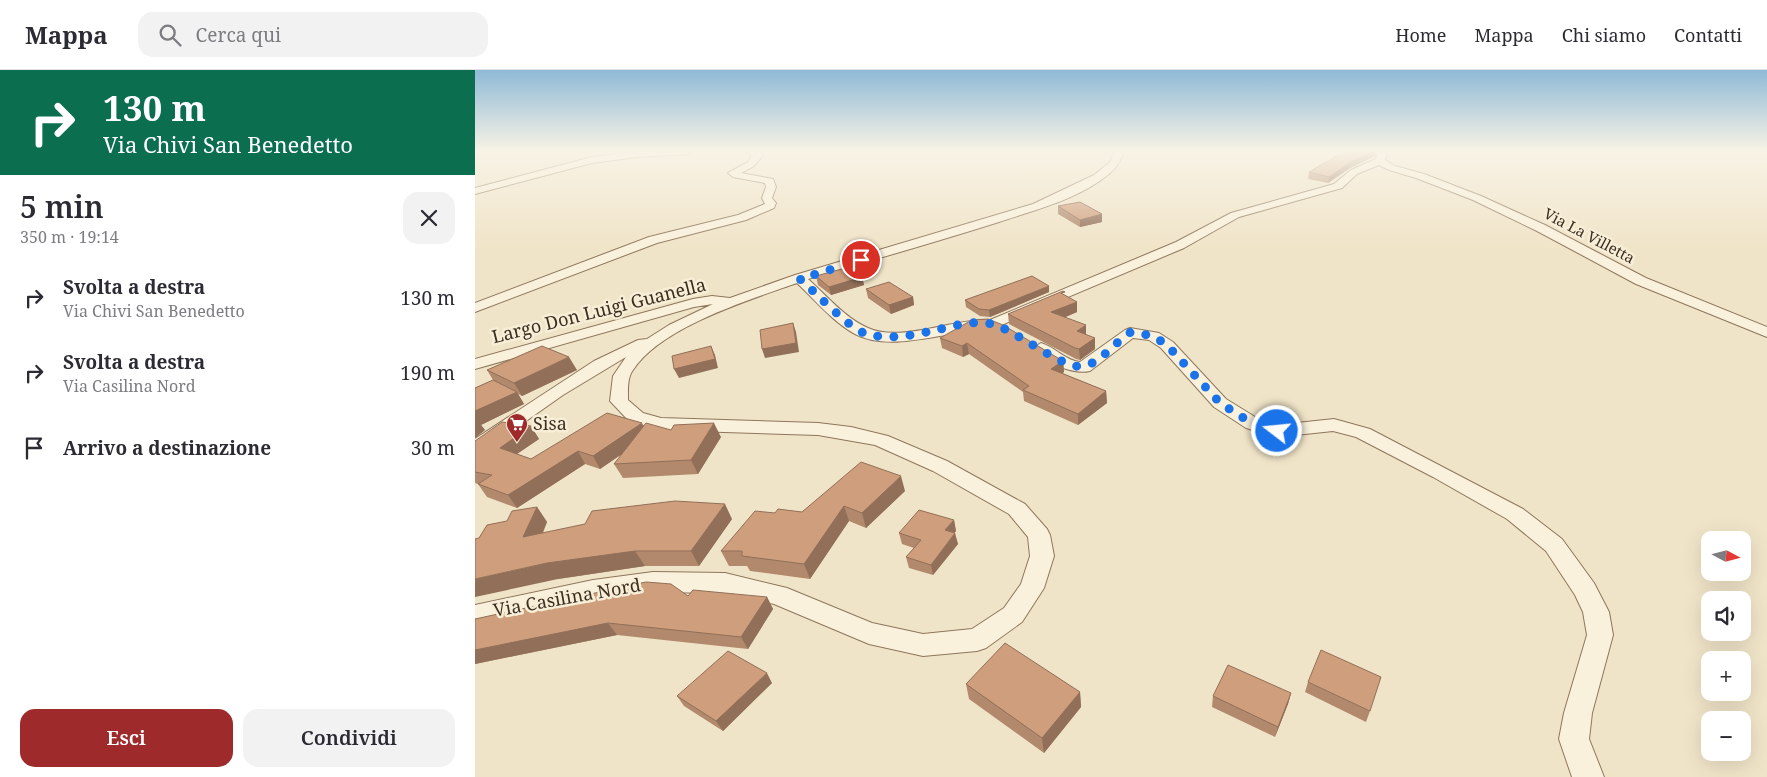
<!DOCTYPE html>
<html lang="it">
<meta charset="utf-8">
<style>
:root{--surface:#fff;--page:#f2f2f3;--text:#2b2b33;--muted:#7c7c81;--line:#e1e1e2;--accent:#9e2a2b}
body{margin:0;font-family:"Noto Serif",serif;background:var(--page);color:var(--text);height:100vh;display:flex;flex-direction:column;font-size:19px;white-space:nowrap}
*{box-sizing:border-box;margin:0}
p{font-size:16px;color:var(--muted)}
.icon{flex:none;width:28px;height:28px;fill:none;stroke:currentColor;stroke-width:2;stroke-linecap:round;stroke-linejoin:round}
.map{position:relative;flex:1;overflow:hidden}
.panel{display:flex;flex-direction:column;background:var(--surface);width:475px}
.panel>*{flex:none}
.guide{background:#0b6e4f;color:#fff;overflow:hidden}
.needle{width:32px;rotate:97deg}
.tools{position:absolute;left:1226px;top:461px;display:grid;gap:10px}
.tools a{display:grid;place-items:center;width:50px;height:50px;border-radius:10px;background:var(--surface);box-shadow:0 5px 20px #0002;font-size:25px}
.pin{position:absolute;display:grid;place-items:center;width:42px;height:42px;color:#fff;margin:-21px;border:2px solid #fff;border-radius:50%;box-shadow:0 1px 5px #0007}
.me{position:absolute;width:55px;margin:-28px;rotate:286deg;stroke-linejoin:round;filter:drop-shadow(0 0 4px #0008)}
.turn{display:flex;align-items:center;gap:18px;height:105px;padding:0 20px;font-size:22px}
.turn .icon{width:65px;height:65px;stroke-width:2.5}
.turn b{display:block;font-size:35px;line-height:42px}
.round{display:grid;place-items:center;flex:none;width:52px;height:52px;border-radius:15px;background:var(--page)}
.head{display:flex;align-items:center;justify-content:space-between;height:85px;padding:0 20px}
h1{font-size:30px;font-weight:600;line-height:38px}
.action{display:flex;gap:10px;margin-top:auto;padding:10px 20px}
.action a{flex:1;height:58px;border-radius:15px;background:var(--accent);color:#fff;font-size:20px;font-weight:600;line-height:58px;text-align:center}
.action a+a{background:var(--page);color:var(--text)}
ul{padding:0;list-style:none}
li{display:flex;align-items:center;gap:15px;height:75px;padding:0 20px}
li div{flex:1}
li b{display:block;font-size:19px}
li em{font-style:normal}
header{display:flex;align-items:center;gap:30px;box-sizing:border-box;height:70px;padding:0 25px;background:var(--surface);border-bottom:1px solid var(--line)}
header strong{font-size:24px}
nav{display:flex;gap:28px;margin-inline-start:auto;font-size:18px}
.search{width:350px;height:45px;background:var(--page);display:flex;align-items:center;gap:12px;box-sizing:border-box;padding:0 18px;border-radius:15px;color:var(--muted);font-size:19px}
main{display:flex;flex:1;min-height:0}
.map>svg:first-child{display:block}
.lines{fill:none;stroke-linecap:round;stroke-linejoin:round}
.minor-casing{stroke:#8d765c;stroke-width:2}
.minor{fill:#faf1dc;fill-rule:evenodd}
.wall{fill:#b2896c}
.shaded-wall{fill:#916f58}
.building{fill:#cf9f7d;stroke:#916f58}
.route{stroke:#1a73e8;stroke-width:9;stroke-dasharray:0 16.2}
.labels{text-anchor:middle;stroke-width:5;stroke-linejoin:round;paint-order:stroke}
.far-street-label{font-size:15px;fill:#3d2e20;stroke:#f7eed8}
.street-label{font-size:18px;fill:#3d2e20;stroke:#f7eed8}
.poi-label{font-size:18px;fill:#3d2e20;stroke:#f7eed8;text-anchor:start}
</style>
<header>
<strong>Mappa</strong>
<div class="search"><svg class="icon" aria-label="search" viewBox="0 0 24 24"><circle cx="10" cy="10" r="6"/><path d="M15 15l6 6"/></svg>Cerca qui</div>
<nav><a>Home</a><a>Mappa</a><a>Chi siamo</a><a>Contatti</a></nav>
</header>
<main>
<section class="panel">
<div class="guide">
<div class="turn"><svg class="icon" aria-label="right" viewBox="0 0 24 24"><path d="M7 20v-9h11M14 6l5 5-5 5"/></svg><div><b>130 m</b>Via Chivi San Benedetto</div></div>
</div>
<div class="head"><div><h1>5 min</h1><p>350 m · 19:14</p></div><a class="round"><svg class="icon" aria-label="close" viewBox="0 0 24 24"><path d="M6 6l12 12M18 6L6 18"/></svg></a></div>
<ul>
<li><svg class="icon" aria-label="right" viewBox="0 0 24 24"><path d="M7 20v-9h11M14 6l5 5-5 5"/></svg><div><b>Svolta a destra</b><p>Via Chivi San Benedetto</p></div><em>130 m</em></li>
<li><svg class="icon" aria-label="right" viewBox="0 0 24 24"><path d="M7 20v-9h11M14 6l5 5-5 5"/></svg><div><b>Svolta a destra</b><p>Via Casilina Nord</p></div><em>190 m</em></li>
<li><svg class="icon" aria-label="arrive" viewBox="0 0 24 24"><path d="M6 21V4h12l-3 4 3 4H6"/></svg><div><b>Arrivo a destinazione</b></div><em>30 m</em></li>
</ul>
<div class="action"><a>Esci</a><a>Condividi</a></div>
</section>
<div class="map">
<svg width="1292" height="707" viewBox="0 0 1292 707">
<rect width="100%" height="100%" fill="#f0e4c8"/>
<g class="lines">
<g class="minor-casing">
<path id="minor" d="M161,81H217L213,84L162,87L117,93L0,124V118L117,87Z
M271,81H283L288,85L279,96L266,103L298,109L301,117L297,128L301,133L299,138L271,150L182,173L0,242V233L174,167L263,145L290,134L287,128L291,117L290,113L258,107L253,103L273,92L277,86Z
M640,81H649C646,90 642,97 635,103C605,129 560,140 524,152C461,172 397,190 333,209C352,226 370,248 393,258C425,273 479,248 515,250L701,172L756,143L859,114L876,100L901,89L902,85L899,81H909L912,84L910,90L920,96L949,104L1006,126L1070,155L1171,208L1292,257V267L1161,214L1062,161L998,130L941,108L914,100L904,95L882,104L867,118L764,147L709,178L517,259C476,259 418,284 380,264C358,252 340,230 322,213C274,230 186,257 158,300C152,308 153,320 153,330L168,343L186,348L343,353L376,357L413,366L472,391L550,434L572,459L575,465L579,486L569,518L547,552L511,578L502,581L448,586L394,574L299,534L250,523L178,522L118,530L0,555V535L118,510L178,502L250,503L312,518L397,553L448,564L497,559L529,538L546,514L555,486L553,467L534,444L458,401L400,375L343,365L185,360L154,351L135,331L138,306L151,287L88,325L7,382L0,384V369L119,291L163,270L172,269L194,255L238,234L219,237L0,299V289L218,229L237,226L255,228L320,205L558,134L619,105L635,92Z
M655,258L684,263L698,272L751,329L785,350L803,355L859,349L895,359L1048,439L1087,469L1119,513L1134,542L1138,565L1117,643L1114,669L1129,707H1097L1084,669L1089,643L1112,565L1108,542L1100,525L1071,481L1032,449L958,407L881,367L858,361L802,367L771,358L739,337L686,278L674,270L658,268L615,301C598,305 568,292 558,278L566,273C580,277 591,291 605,292L650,260Z"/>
</g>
<use href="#minor" class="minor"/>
</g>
<path class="wall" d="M900,86L875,98L853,113L833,109L834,102Z
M583,136L627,152L605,157L583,144Z
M341,206L387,207L389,215L356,225L343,215Z
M391,219L438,227L439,235L416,244L393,228Z
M574,222L515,247L505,246L491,237L490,230Z
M590,226L602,242L590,247L611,265L620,268V279L605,290L601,289L534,254L533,244Z
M465,268L588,291L589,302L587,303L631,321L632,333L603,355L549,331L548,322L494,284L488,287L467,278Z
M12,300H102L47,326L43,324L49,334L6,355L10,360L0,368V318L18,310Z
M56,356L64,369L42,384L56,389L168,356L246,367L223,404L148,408L139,394L147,384L125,399L110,394L42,438L12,427L3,414L0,413V371Z
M430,421L391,458L374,451L335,509L275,501L272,496H254L246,481L300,443L327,442Z
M62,437L72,452L68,463L257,449L224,496H170L83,509L4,468L32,451Z
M479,450L481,461L479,463L483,474L458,505L434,498L431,487L439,478L427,474L424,463Z
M213,526L292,527L298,539L273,579L142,565L0,594V549Z
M833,612L895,641L891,652L830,622Z
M297,613L248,661L209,636L202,626Z
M491,614L605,622L606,637L569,683L494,629Z
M816,623L813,634L800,667L737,637L738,626Z"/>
<path class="shaded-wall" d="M898,81H901L900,86L875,98L853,113L854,107L876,92Z
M627,144V152L605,157V150Z
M387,207L389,215L356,225L354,217Z
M574,216V222L515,247L514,240Z
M438,227L439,235L416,244L414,235Z
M602,232V242L577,253L576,242Z
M318,253L321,262L324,282L290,288L287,279Z
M611,255V266L602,261Z
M620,268V279L605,290L604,279Z
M492,273L494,284L488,287L487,276Z
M236,276L240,285L243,298L204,308L199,299Z
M94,287L102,300L47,326L39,313Z
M588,291L589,302L577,310L576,299Z
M631,321L632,333L603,355V344Z
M42,322L49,334L6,355L10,360L0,368V341Z
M167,353L173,366L125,399L118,386Z
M239,353L246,367L223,404L216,390Z
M56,356L64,369L33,390L25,378Z
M103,381L110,394L42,438L33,425Z
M426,406L430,421L391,458L387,443Z
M250,434L257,449L224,496L216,481Z
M369,436L374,451L335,509L329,494Z
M62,437L72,452L59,482L48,467Z
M479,450L481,461L473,471L470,460Z
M480,463L483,474L458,505L456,495Z
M160,481L170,496L83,509L0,527V509L72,493Z
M292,527L298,539L273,579L266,567Z
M133,553L142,565L0,594V580Z
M292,603L297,613L248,661L241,651Z
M605,622L606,637L569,683L567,668Z
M816,623L813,634L800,667L803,657Z"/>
<path class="building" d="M870,81H898L876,92L854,107L834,102Z
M605,132L627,144L605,150L583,136Z
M374,197L387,207L354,217L341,206Z
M557,206L574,216L514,240L504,239L490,230Z
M414,212L438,227L414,235L391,219Z
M588,221L590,222L586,223L602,232L576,242L611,255L602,261L620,268L604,279L600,278L533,244Z
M513,249L528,255L588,291L576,299L631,321L603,344L548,320L554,316L492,273L487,276L465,268L497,250Z
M318,253L321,273L287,279L285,260Z
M67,276L94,287L39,313L12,300Z
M236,276L240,289L199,299L197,286Z
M18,310L42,322L0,341V318Z
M132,343L167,353L118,386L103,381L33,425L3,414L17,405L0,402V371L27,352L56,356L25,378L56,389Z
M171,353L196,360L199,355L239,353L216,390L139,394Z
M386,392L426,406L387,443L369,436L329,494L267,486V481H246L280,441L300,443L303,439L327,442Z
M200,431L250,434L216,481H160L72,493L0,509V469L4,468L12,455L32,451L37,441L62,437L48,467L110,454L117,441Z
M444,440L479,450L470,460L480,463L456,495L431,487L446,470L424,463Z
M171,512L196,514L213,526L218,520L292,527L266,567L133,553L0,580V549Z
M530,573L605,622L567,668L491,614Z
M846,580L906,607L895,641L833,612Z
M253,581L292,603L241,651L202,626Z
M753,595L816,623L803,657L738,626Z"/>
<linearGradient id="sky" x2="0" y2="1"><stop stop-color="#8fbad6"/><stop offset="0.45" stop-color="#f8f3e6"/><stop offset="1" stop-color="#f8f3e6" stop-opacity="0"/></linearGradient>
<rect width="1292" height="180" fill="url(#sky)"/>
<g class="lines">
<path class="route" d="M386,190L325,209C339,221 374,258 389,263C412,271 438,265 461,260C479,256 498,250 517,254C541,260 591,302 610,296C627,291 640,272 656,262L678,266L692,275L745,333L778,354L802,361"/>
</g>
<defs>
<g id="supermarket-pin" transform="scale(1.125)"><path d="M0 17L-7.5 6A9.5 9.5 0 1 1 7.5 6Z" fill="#9e2a2b" stroke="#f7eed8"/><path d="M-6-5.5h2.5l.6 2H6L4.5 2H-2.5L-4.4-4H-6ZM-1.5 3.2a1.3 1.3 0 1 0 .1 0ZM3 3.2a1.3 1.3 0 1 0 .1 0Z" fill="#fff"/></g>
</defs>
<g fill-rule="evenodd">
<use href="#supermarket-pin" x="42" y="354"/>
</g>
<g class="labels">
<g class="far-street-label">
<text transform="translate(1114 166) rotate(28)" y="5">Via La Villetta</text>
</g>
<g class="street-label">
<text transform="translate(124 241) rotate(-14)" y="6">Largo Don Luigi Guanella</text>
<text transform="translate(92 528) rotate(-10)" y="6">Via Casilina Nord</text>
</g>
<g class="poi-label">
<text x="58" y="360">Sisa</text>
</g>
</g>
</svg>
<div class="tools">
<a><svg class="needle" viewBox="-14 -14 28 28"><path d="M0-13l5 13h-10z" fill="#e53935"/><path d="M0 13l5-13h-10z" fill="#7c7c81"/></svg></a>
<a><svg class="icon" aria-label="sound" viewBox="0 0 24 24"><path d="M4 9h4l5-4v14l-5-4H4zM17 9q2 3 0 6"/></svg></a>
<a>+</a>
<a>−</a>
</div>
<div class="pin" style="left:386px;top:190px;background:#d93025"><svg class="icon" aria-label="arrive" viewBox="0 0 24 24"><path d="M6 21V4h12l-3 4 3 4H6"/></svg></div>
<svg class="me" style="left:802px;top:361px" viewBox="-20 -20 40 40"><circle r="17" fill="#1a73e8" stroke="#fff" stroke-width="3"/><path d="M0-11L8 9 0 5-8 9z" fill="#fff"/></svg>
</div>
</main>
